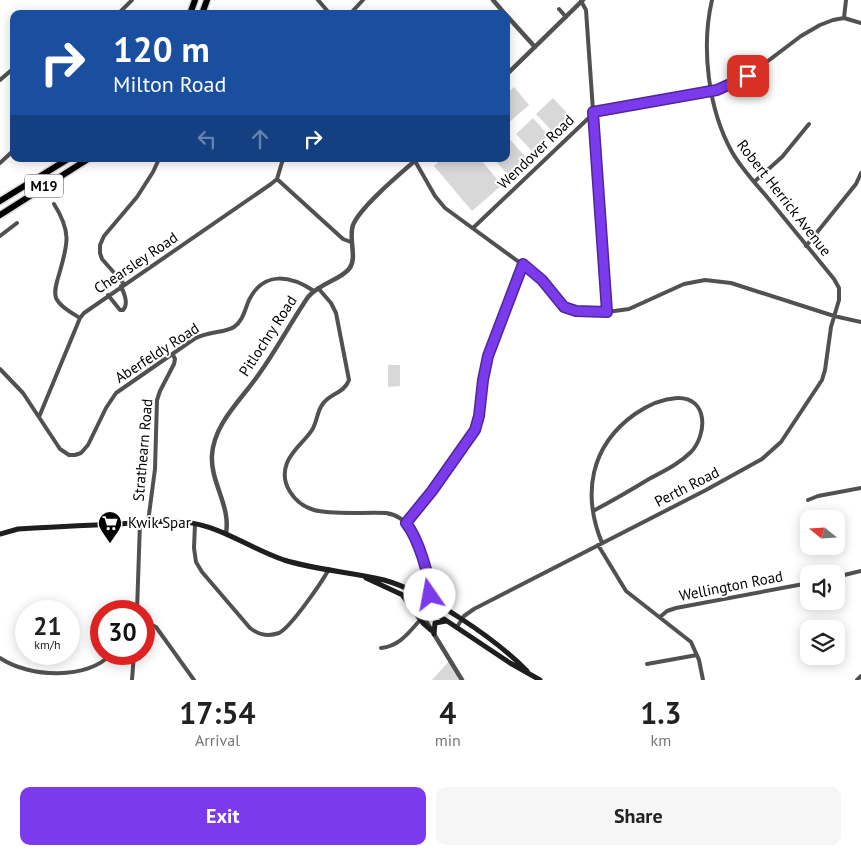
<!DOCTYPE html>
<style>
:root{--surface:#fff;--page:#f6f6f6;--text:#222;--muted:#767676;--accent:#7c3aed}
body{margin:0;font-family:"PT Sans",sans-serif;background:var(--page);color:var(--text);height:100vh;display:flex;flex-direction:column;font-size:19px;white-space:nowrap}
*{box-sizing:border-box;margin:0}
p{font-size:16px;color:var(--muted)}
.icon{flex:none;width:28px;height:28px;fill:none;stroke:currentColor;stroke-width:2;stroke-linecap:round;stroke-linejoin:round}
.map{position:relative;height:680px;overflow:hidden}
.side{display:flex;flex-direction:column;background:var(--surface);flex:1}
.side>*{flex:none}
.guide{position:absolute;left:10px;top:10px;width:500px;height:152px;border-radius:10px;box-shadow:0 2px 12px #0003;background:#1a4fa0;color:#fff;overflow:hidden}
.needle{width:32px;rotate:288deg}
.tools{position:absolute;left:800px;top:510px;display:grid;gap:10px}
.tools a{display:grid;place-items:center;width:45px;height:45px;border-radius:10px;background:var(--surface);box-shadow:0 2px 12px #0003;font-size:25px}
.speed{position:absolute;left:15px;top:600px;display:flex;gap:10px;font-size:25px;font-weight:700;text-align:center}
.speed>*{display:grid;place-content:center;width:65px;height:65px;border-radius:50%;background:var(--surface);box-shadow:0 2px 12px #0003;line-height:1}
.speed small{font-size:12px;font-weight:400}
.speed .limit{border:8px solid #d22;background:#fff;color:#111}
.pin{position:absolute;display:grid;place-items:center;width:42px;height:42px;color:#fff;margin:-21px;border-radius:10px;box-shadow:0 2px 8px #0006}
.me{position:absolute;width:55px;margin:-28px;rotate:348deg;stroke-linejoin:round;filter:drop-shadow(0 0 4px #0008)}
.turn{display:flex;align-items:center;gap:18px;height:105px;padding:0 20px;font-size:22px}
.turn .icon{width:65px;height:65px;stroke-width:2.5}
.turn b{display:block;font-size:35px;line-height:42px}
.lanes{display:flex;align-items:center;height:48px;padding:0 20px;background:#0003;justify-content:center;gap:25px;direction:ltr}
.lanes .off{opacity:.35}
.eta{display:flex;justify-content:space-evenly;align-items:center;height:85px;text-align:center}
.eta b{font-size:30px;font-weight:700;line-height:35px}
.cta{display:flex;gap:10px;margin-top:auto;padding:10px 20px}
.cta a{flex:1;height:58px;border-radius:10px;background:var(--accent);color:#fff;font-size:20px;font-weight:700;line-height:58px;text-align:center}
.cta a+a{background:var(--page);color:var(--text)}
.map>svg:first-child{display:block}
.green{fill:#d8d8d8}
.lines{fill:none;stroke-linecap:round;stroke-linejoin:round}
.motorway-casing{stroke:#dbdbdb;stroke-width:9}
.minor{stroke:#515151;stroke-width:4}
.tertiary{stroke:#515151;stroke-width:4.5}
.secondary{stroke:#1e1e1e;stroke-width:5}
.motorway{stroke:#000;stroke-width:6}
.route-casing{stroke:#51269a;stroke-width:12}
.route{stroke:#7c3aed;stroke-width:9}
.labels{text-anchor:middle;stroke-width:4;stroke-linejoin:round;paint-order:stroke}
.shield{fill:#fff;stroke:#4c4c4c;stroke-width:1}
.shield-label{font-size:14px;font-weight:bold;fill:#000}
.street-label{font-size:15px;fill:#000;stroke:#fff}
.poi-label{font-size:15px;fill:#000;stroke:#fff;text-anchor:start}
</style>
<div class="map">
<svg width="861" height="680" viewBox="0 0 861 680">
<rect width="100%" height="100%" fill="#fff"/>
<path class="green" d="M514,87L529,105L506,125V94Z
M553,98L570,116L553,132L536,114Z
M533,118L549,136L532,151L516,134Z
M506,135L530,162L511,178L494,159H506Z
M442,159H480L502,185L472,211L434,166Z
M388,365H400V386L388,387Z
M450,660L462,680H432Z"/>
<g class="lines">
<g class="motorway-casing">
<path id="motorway" d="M190,14L195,0
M202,14L207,0
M0,201L68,159
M0,215L88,159"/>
</g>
<path class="minor" d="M318,0L330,14
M581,1L586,10L607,312
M559,9L566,17
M118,14L132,0
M350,14L363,0
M844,18L846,0
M0,80L14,68
M415,161L435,196L445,208L538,276L561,305L569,310L607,312L629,309L684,284L705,280L731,283L834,316L861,322
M0,163L14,150
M277,179L343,239L351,242
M754,182L782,157L809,124
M54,204C73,234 67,246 58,278C56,285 54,291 56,298C60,307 72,313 80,318
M473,228L596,111L723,88L748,76L801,36L820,25L833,20L844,18L861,23
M0,236L17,223
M806,246L856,184L861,173
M124,284L102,259L100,253V245L104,236L137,197L153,172L159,159
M318,288L331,303L336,313L349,380C344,394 329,393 322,405C317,412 317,422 312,430C305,441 292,450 287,463C279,483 294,504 314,510C332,515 366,512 386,513C413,517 418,544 424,566C427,577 432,589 429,600
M108,295L120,310H123C129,304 124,293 121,286
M0,369L23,393L60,449L69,455H75L81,453L88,445L106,408L116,393L194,339C208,331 225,333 234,327C243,321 245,309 249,300C264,270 291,276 314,291
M39,417L80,318L84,313L271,184L277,179L283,159
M808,500L818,496L861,488
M593,511C612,501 631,490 649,479C664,471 679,464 691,452C707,435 709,397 677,398C661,399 648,405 635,414C590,446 582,494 602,543
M148,522L155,469L157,400L160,391L174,364L175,359L173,355
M406,523L475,430C483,410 480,386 486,365C495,331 510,297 523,264
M195,524L194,548L196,562L202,572L250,628C259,635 268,637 279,633C291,627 322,582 329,569
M598,545L626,591L691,642L699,660L703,680
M836,577L861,571
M137,611L140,522
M660,617L667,611L676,608L809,583
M144,623L150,624L156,627L194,680
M457,627L464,616L474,609L706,490L762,459L781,442L822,380L825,370L831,327L839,300V288L834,279C812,252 789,224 767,197C755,183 741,168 732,152C708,109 701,47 712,0
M381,648C400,646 409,632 421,619
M0,658C30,678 88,680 111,654
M647,664L697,655
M132,680L134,654
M857,680L861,676"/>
<path class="tertiary" d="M493,0L505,14
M506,15L535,47
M506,75L583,0
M226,533C231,506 210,482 212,455C214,423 242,399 259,374C277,349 291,322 308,297C320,283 340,280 349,269C358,258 348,239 353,225C360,207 401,173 417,159
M429,600L425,613L426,621L462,680"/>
<path class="secondary" d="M0,534L18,529C52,527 86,525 120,524C141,522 163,520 185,522C221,526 249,548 284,560C316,570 351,572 384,580C427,592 496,639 527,671
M366,578L420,603L510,663L540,680
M418,593H425L429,585
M403,596L423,623L431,630
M434,634L435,623L446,621"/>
<use href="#motorway" class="motorway"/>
</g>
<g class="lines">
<g class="route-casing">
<path id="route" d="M430,595C430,576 418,538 406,523L432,491L475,430L479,416L483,380L488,356L523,264L542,280L564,307L576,311L607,312L593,112L717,90L748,76"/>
</g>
<use href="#route" class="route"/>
</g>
<defs>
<g id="supermarket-pin" transform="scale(1.25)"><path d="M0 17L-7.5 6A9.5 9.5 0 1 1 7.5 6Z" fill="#000" stroke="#fff"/><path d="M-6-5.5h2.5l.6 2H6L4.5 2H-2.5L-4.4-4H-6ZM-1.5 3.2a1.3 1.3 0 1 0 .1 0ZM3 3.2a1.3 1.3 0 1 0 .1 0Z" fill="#fff"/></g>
</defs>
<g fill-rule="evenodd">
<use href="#supermarket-pin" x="110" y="523"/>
</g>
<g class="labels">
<rect class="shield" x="25" y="174.5" width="38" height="23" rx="4"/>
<g class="shield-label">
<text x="44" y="191">M19</text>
</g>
<g class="street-label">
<text transform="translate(536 152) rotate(-44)" y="5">Wendover Road</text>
<text transform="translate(784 198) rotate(52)" y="5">Robert Herrick Avenue</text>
<text transform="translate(136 263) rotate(-34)" y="5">Chearsley Road</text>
<text transform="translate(268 336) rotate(-57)" y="5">Pitlochry Road</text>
<text transform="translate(157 353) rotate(-33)" y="5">Aberfeldy Road</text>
<text transform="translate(143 450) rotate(-85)" y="5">Strathearn Road</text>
<text transform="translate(687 487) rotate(-27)" y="5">Perth Road</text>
<text transform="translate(731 586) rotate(-11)" y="5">Wellington Road</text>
</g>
<g class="poi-label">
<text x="128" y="528">Kwik Spar</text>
</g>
</g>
</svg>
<div class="tools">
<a><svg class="needle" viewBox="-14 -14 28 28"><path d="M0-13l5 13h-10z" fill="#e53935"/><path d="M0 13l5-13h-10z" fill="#767676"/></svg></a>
<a><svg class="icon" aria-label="sound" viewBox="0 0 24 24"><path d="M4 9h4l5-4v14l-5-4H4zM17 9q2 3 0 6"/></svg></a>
<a><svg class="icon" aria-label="layers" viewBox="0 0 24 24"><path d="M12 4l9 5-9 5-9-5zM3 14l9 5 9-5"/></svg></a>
</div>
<div class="speed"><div>21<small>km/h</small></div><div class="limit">30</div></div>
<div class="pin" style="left:748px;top:76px;background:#d93025"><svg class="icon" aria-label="arrive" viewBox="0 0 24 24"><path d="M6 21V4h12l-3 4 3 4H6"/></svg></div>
<svg class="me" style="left:430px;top:595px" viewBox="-20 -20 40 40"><circle r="19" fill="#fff"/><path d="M0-13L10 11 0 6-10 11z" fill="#7c3aed"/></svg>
<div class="guide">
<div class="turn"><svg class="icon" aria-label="right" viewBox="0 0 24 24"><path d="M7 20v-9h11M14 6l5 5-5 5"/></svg><div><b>120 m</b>Milton Road</div></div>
<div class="lanes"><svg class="icon off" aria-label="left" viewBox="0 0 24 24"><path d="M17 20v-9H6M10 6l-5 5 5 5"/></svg><svg class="icon off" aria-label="ahead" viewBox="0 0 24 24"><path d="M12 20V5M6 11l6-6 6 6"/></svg><svg class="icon" aria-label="right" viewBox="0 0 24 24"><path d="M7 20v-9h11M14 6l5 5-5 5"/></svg></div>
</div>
</div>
<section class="side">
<div class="eta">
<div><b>17:54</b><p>Arrival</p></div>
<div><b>4</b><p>min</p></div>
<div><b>1.3</b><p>km</p></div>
</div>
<div class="cta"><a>Exit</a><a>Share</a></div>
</section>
